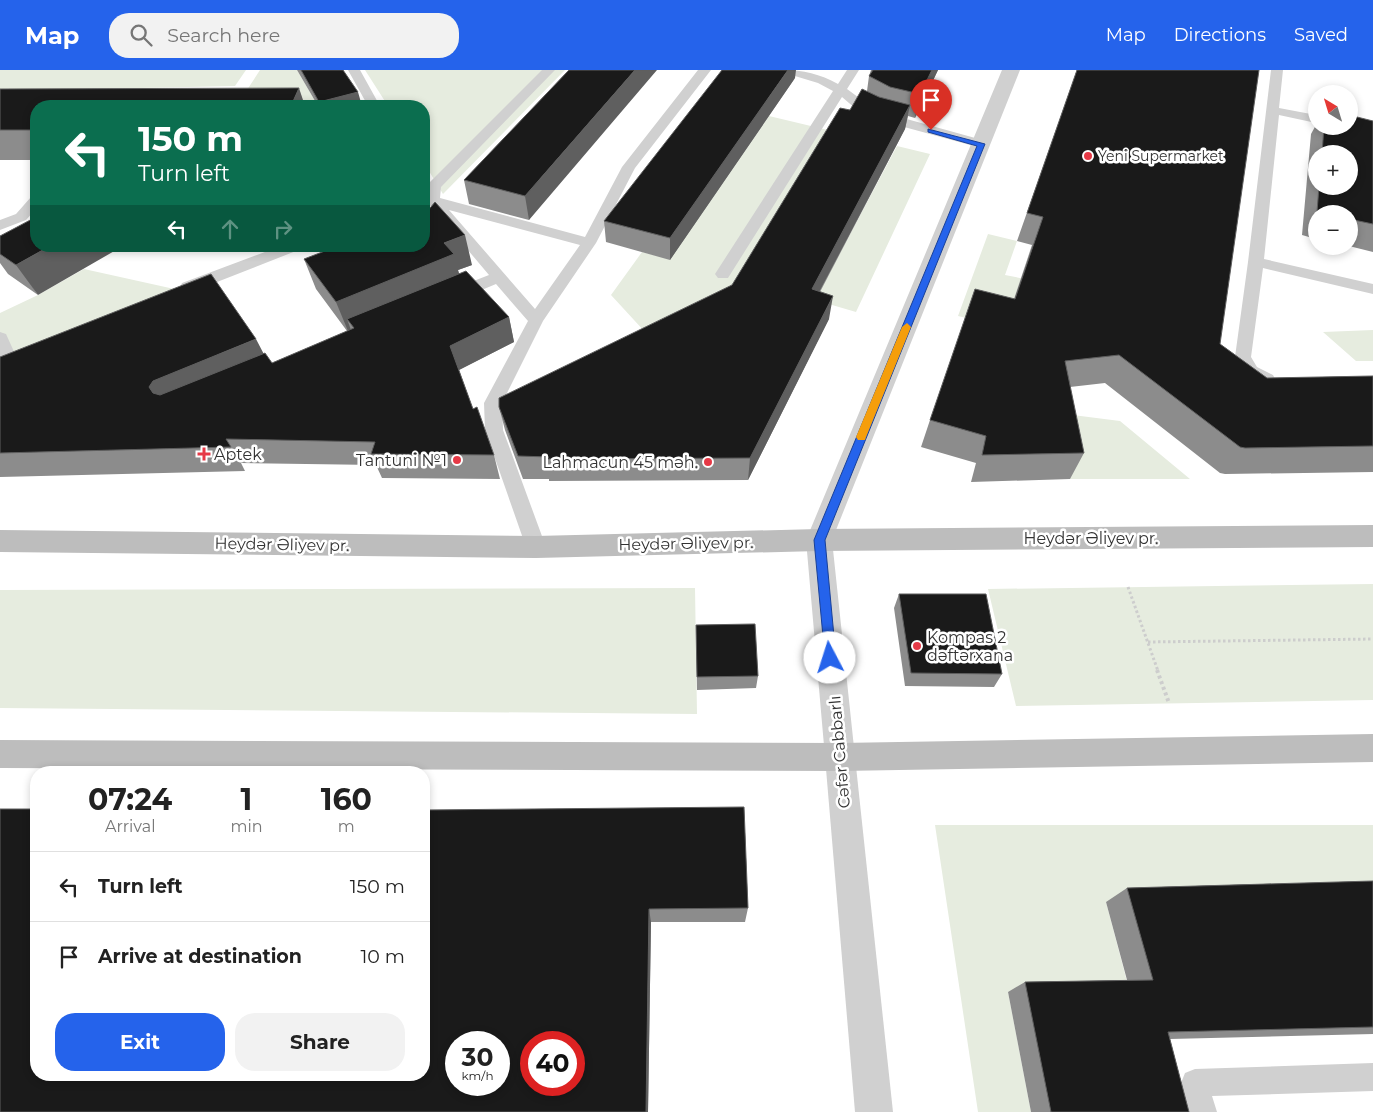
<!DOCTYPE html>
<meta charset="utf-8">
<style>
:root{--surface:#fff;--page:#f2f2f2;--text:#222;--muted:#767676;--line:#e0e0e0;--accent:#2563eb}
body{margin:0;font-family:Montserrat,sans-serif;background:var(--page);color:var(--text);height:100vh;display:flex;flex-direction:column;font-size:19px;white-space:nowrap}
*{box-sizing:border-box;margin:0}
p{font-size:16px;color:var(--muted)}
.icon{flex:none;width:28px;height:28px;fill:none;stroke:currentColor;stroke-width:2;stroke-linecap:round;stroke-linejoin:round}
.map{position:relative;flex:1;overflow:hidden}
.drawer{position:absolute;left:30px;top:696px;width:400px;height:315px;display:flex;flex-direction:column;background:var(--surface);border-radius:20px;box-shadow:0 2px 8px #0003}
.drawer>*{flex:none}
.top-card{position:absolute;left:30px;top:30px;width:400px;height:152px;border-radius:20px;box-shadow:0 2px 8px #0003;background:#0b6e4f;color:#fff;overflow:hidden}
.needle{width:32px;rotate:322deg}
.controls{position:absolute;left:1308px;top:15px;display:grid;gap:10px}
.controls a{display:grid;place-items:center;width:50px;height:50px;border-radius:50%;background:var(--surface);box-shadow:0 2px 8px #0003;font-size:25px}
.speed{position:absolute;left:445px;top:961px;display:flex;gap:10px;font-size:25px;font-weight:700;text-align:center}
.speed>*{display:grid;place-content:center;width:65px;height:65px;border-radius:50%;background:var(--surface);box-shadow:0 2px 8px #0003;line-height:1}
.speed small{font-size:12px;font-weight:400}
.speed .limit{border:8px solid #d22;background:#fff;color:#111}
.pin{position:absolute;display:grid;place-items:center;width:42px;height:42px;color:#fff;margin:-51px -21px;border-radius:50% 50% 50% 0;rotate:-45deg;box-shadow:0 0 5px #0007}
.pin .icon{rotate:45deg}
.me{position:absolute;width:55px;margin:-28px;rotate:355deg;stroke-linejoin:round;filter:drop-shadow(0 0 4px #0008)}
.turn{display:flex;align-items:center;gap:18px;height:105px;padding:0 25px;font-size:22px}
.turn .icon{width:65px;height:65px;stroke-width:2.5}
.turn b{display:block;font-size:35px;line-height:42px}
.lanes{display:flex;align-items:center;height:48px;padding:0 25px;background:#0003;justify-content:center;gap:25px;direction:ltr}
.lanes .off{opacity:.35}
.eta{display:flex;justify-content:space-evenly;align-items:center;height:85px;text-align:center}
.eta b{font-size:30px;font-weight:700;line-height:35px}
.cta{display:flex;gap:10px;margin-top:auto;padding:10px 25px}
.cta a{flex:1;height:58px;border-radius:20px;background:var(--accent);color:#fff;font-size:20px;font-weight:700;line-height:58px;text-align:center}
.cta a+a{background:var(--page);color:var(--text)}
ul{padding:0;list-style:none}
li{display:flex;align-items:center;gap:15px;height:70px;padding:0 25px;border-top:1px solid var(--line)}
li div{flex:1}
li b{display:block;font-size:19px}
li em{font-style:normal}
header{display:flex;align-items:center;gap:30px;box-sizing:border-box;height:70px;padding:0 25px;background:var(--accent);color:#fff}
header strong{font-size:24px}
nav{display:flex;gap:28px;margin-inline-start:auto;font-size:18px}
.search{width:350px;height:45px;background:var(--page);display:flex;align-items:center;gap:12px;box-sizing:border-box;padding:0 18px;border-radius:20px;color:var(--muted);font-size:19px}
.map>svg:first-child{display:block}
.green{fill:#e6ecdf}
.lines{fill:none;stroke-linecap:round;stroke-linejoin:round}
.path-far1{stroke:#cdcdcd;stroke-width:3;stroke-dasharray:2.5 2.5;stroke-linecap:butt}
.path{stroke:#cdcdcd;stroke-width:4;stroke-dasharray:3 3;stroke-linecap:butt}
.service{fill:#d0d0d0;fill-rule:evenodd}
.minor{fill:#d0d0d0;fill-rule:evenodd}
.tertiary{fill:#d0d0d0;fill-rule:evenodd}
.secondary{fill:#bdbdbd;fill-rule:evenodd}
.wall{fill:#8c8c8c;fill-rule:evenodd}
.shaded-wall{fill:#5f5f5f}
.building{fill:#1a1a1a;stroke:#5f5f5f;fill-rule:evenodd}
.route{fill:#2563eb;stroke:#184099}
.slow{fill:#f59e0b}
.poi-dot{fill:#e63946;stroke:#fff;stroke-width:2}
.labels{text-anchor:middle;stroke-width:5;stroke-linejoin:round;paint-order:stroke}
.far-poi-label{font-size:14px;fill:#333;stroke:#fff;text-anchor:start}
.poi-label{font-size:16px;fill:#333;stroke:#fff;text-anchor:start}
.street-label{font-size:16px;fill:#333;stroke:#fff}
</style>
<header>
<strong>Map</strong>
<div class="search"><svg class="icon" aria-label="search" viewBox="0 0 24 24"><circle cx="10" cy="10" r="6"/><path d="M15 15l6 6"/></svg>Search here</div>
<nav><a>Map</a><a>Directions</a><a>Saved</a></nav>
</header>
<div class="map">
<svg width="1373" height="1042" viewBox="0 0 1373 1042">
<rect width="100%" height="100%" fill="#fff"/>
<path class="green" d="M0,0H246L235,16L0,21Z
M260,0H297L318,36H36L0,27L245,23Z
M365,0H565L443,124L424,93V36H388Z
M769,46L836,62L746,212L657,275L611,225L642,182L670,189Z
M897,76L930,84L856,242L815,230Z
M988,164L1017,171L1005,205L1030,210L1012,259L958,246Z
M84,199L224,230L0,320V243L38,225Z
M1373,260V291H1356L1323,262Z
M1057,343L1120,351L1190,409H1070Z
M1373,514V630L1016,636L988,519Z
M695,518L697,644L0,638V520Z
M935,755H1373V825L1106,832L1129,919L1008,922L1031,1042H978Z"/>
<g class="lines">
<path class="path-far1" d="M1128,517L1158,601
M1148,572L1373,569"/>
<path class="path" d="M1157,600L1169,633"/>
<path class="service" d="M348,0H360L380,36H368Z
M542,0H555L441,117L440,128L585,167L622,97L698,0H711L635,98L596,173L543,251L502,333L503,360L546,477L543,483L536,485L529,483L526,477L485,360L484,333L528,251L496,214L460,229L454,230L448,229L446,225L448,221L489,205L429,134L425,125L429,113ZM449,140L580,175L535,239Z
M783,0C803,0 820,4 838,14L847,0H859L847,19L866,33L885,43L986,71L988,74L981,78L875,49L856,39L842,27L728,208H718L715,204L833,21L818,13L785,3Z
M1271,0H1283L1279,38L1316,45V53L1279,45L1264,189L1373,214V224L1263,198L1251,287L1257,297L1273,305L1275,309L1273,313L1267,315L1245,305L1235,287L1248,192Z
M36,126V139L26,150L0,160V150L16,144L31,127Z
M281,176H303L301,179L194,221H182L180,217L182,213Z
M0,262L6,264L16,286L14,290L8,292L2,290L0,287Z
M1373,993V1021L1212,1026L1217,1042H1189L1181,1013L1185,1003L1195,999Z"/>
<path class="minor" d="M840,673L851,677L855,687L893,1042H855L825,687L829,677Z"/>
<path class="tertiary" d="M1002,0H1020L832,470L855,687L851,697L840,701L829,697L825,687L806,470Z"/>
<path class="secondary" d="M1373,455V477L819,481L536,488L0,482V460L536,466L819,459Z
M1373,664V692L840,701L0,698V670L840,673Z"/>
</g>
<path class="wall" d="M297,0H343L362,36H318Z
M569,0L529,150L469,134L464,110Z
M871,0H938L915,48L908,46L905,59L820,222L829,249L748,410L549,411V409H523L505,360L499,337L732,215L850,40L867,21L869,6Z
M1077,0L1220,274L1267,308L1373,306V402L1225,404L1220,403L1105,313L1070,317L1084,383L1070,409L971,412L976,393L921,377L930,350L1014,229L1032,175L1017,171Z
M795,8L670,190L606,172L604,151Z
M0,19L36,36V90H0Z
M1373,51V182L1349,176V144H1316V169L1302,165L1311,64L1316,55V56H1349ZM1316,84H1349V116H1316Z
M0,166L38,225L8,204L0,193Z
M304,189L472,195L458,200L459,204L509,247L514,272L459,300L473,339L494,385L500,409L382,408L376,395L241,393L245,401L0,407V287L263,283L272,293L347,261L316,219Z
M899,524L1002,604L994,617L905,616L894,538Z
M696,555L758,606L756,618L697,620Z
M744,737L748,838L745,852H651L648,1042H0L36,1005Z
M1373,811V964L1170,969L1189,1042H1031L1008,922L1025,912L1127,910L1106,832L1127,818Z"/>
<path class="shaded-wall" d="M635,0H657L529,150L525,126Z
M788,0H796L795,8L670,190V168Z
M932,0H938L915,48L920,24Z
M299,18L305,36H291Z
M358,22L362,36H321L319,32Z
M910,35L905,59L808,243L812,219Z
M465,165L472,195L458,200L462,214L347,249L351,260L348,261L336,232L444,173Z
M50,176H123L38,225L16,195Z
M833,226L829,249L748,410L750,388Z
M509,247L514,272L457,301L450,276Z
M256,269L269,294L165,341L149,317L153,311Z
M649,839L651,852L648,1042H646Z"/>
<path class="building" d="M301,0H343L358,22L319,32Z
M569,0H635L525,126L464,110Z
M722,0H788L670,168L604,151Z
M873,0H932L920,24L890,17L869,6Z
M1077,0H1259L1220,274L1267,308L1373,306V376L1245,378L1240,377L1119,285L1065,291L1084,383L982,385L986,366L930,350L975,219L1015,229L1043,147L1027,143Z
M299,18L291,36H36V60H0V19Z
M862,19L879,27L910,35L812,219L833,226L750,388L545,389L549,387L518,386L499,337V328L732,215L840,38L850,40Z
M1349,45L1373,51V154L1349,149V144H1326L1317,142L1319,116H1349V84H1322L1324,56H1349Z
M435,132L465,165L444,173L454,184L336,232L304,189L338,176H424V143H426Z
M36,147V176H50L16,195L0,184V166Z
M466,201L509,247L450,276L473,339L477,337L494,385L371,384L375,372L226,369L231,377L0,383V287L211,204L256,269L153,311L149,317L153,323L160,325L265,283L272,293L354,258L347,249Z
M899,524H986L1002,604L911,603Z
M755,554L758,606L697,607L696,555Z
M744,737L748,838L649,839L646,1042H0V739H36V1005H424V740ZM456,972H499V1015H456ZM531,972H574V1015H531Z
M1373,811V957L1168,962L1189,1042H1051L1025,912L1153,910L1127,818Z"/>
<path class="route" d="M928,59L985,74L825,470L836,588L835,592L830,594L826,592L825,588L814,470L977,76L928,62Z"/>
<path class="slow" d="M907,253L911,257L866,367L865,370H858L856,367L902,257Z"/>
<g class="poi-dot">
<circle cx="1088" cy="86" r="5"/>
<path d="M201.5 376.5h5v5h5v5h-5v5h-5v-5h-5v-5h5z"/>
<circle cx="457" cy="390" r="5"/>
<circle cx="708" cy="392" r="5"/>
<circle cx="917" cy="576" r="5"/>
</g>
<g class="labels">
<g class="far-poi-label">
<text x="1098" y="91">Yeni Supermarket</text>
</g>
<g class="poi-label">
<text x="214" y="390">Aptek</text>
<text x="447" y="396" text-anchor="end">Tantuni №1</text>
<text x="698" y="398" text-anchor="end">Lahmacun 45 mәh.</text>
<text x="927" y="573">Kompas 2<tspan x="927" dy="18">dəftərxana</tspan></text>
</g>
<g class="street-label">
<text x="1091" y="474">Heydər Əliyev pr.</text>
<text transform="translate(686 473) rotate(-1)" y="6">Heydər Əliyev pr.</text>
<text transform="translate(282 474) rotate(1)" y="6">Heydər Əliyev pr.</text>
<text transform="translate(839 682) rotate(-95)" y="6">Cəfər Cabbarlı</text>
</g>
</g>
</svg>
<div class="controls">
<a><svg class="needle" viewBox="-14 -14 28 28"><path d="M0-13l5 13h-10z" fill="#e53935"/><path d="M0 13l5-13h-10z" fill="#767676"/></svg></a>
<a>+</a>
<a>−</a>
</div>
<div class="speed"><div>30<small>km/h</small></div><div class="limit">40</div></div>
<div class="pin" style="left:931px;top:60px;background:#d93025"><svg class="icon" aria-label="arrive" viewBox="0 0 24 24"><path d="M6 21V4h12l-3 4 3 4H6"/></svg></div>
<svg class="me" style="left:830px;top:588px" viewBox="-20 -20 40 40"><circle r="19" fill="#fff"/><path d="M0-13L10 11 0 6-10 11z" fill="#2563eb"/></svg>
<div class="top-card">
<div class="turn"><svg class="icon" aria-label="left" viewBox="0 0 24 24"><path d="M17 20v-9H6M10 6l-5 5 5 5"/></svg><div><b>150 m</b>Turn left</div></div>
<div class="lanes"><svg class="icon" aria-label="left" viewBox="0 0 24 24"><path d="M17 20v-9H6M10 6l-5 5 5 5"/></svg><svg class="icon off" aria-label="ahead" viewBox="0 0 24 24"><path d="M12 20V5M6 11l6-6 6 6"/></svg><svg class="icon off" aria-label="right" viewBox="0 0 24 24"><path d="M7 20v-9h11M14 6l5 5-5 5"/></svg></div>
</div>
<section class="drawer">
<div class="eta">
<div><b>07:24</b><p>Arrival</p></div>
<div><b>1</b><p>min</p></div>
<div><b>160</b><p>m</p></div>
</div>
<ul>
<li><svg class="icon" aria-label="left" viewBox="0 0 24 24"><path d="M17 20v-9H6M10 6l-5 5 5 5"/></svg><div><b>Turn left</b></div><em>150 m</em></li>
<li><svg class="icon" aria-label="arrive" viewBox="0 0 24 24"><path d="M6 21V4h12l-3 4 3 4H6"/></svg><div><b>Arrive at destination</b></div><em>10 m</em></li>
</ul>
<div class="cta"><a>Exit</a><a>Share</a></div>
</section>
</div>
